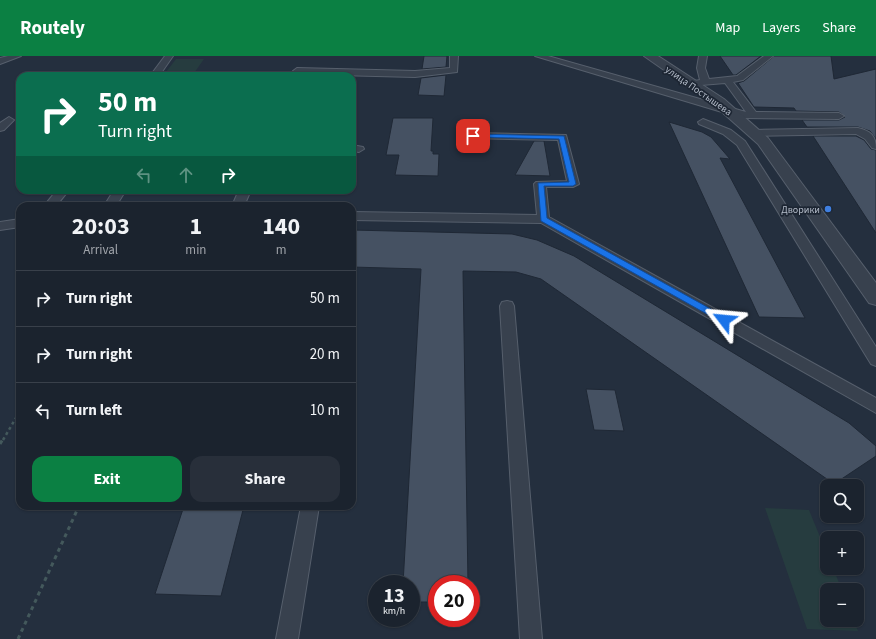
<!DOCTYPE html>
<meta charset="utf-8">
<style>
:root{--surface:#1b232e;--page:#282f3a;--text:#f1f3f6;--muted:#a0a4aa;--line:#39404a;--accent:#0b8043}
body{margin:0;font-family:"Source Sans 3",sans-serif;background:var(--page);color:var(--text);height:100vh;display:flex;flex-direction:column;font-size:15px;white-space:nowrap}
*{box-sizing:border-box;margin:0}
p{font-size:13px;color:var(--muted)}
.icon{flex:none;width:22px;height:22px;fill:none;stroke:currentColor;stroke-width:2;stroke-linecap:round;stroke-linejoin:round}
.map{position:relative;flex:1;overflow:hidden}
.side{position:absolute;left:16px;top:146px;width:340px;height:308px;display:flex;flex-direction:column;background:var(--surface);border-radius:12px;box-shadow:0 1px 3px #0004,0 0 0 1px var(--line)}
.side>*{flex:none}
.banner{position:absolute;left:16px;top:16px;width:340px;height:122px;border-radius:12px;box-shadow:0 1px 3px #0004,0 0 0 1px var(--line);background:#0b6e4f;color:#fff;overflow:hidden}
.tools{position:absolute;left:820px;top:423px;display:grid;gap:8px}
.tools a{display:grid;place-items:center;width:44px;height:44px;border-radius:8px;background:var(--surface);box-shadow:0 1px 3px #0004,0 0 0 1px var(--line);font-size:20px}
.speed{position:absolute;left:368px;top:519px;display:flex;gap:8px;font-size:20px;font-weight:700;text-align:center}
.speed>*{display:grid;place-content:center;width:52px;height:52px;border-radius:50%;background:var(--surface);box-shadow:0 1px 3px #0004,0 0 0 1px var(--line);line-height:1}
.speed small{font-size:10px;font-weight:400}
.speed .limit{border:6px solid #d22;background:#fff;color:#111}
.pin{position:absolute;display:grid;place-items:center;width:34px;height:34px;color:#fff;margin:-17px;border-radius:8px;box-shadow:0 2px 6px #0006}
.me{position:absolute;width:44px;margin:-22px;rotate:299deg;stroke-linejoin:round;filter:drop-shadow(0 0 3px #0008)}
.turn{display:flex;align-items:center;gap:14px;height:84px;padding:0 16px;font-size:18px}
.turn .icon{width:52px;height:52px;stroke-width:2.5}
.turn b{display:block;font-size:28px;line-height:34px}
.lanes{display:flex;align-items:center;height:38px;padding:0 16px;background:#0003;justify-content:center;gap:20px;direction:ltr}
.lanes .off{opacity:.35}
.eta{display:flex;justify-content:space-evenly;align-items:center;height:68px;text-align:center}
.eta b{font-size:24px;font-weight:700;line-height:28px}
.cta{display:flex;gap:8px;margin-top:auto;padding:8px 16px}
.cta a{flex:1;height:46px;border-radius:12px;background:var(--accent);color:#fff;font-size:16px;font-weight:700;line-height:46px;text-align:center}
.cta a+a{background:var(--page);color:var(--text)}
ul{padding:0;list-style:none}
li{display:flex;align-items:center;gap:12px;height:56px;padding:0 16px;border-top:1px solid var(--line)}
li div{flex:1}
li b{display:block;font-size:15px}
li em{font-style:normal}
header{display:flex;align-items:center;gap:24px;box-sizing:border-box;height:56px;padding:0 20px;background:var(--accent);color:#fff}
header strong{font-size:19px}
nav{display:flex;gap:22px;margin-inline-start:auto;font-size:14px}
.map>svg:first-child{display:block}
.green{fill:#263c3f}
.building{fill:#455162;stroke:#1f2835}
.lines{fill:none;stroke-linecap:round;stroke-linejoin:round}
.service-casing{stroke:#565f6c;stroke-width:2}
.tertiary-casing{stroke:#565f6c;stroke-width:2}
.path-far1{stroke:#44595c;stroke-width:2.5;stroke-dasharray:3 3;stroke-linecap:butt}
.path{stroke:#44595c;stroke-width:3;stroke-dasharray:4 4;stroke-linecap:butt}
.service{fill:#38414e;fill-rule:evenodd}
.tertiary{fill:#38414e;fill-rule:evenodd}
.route{fill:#1a73e8;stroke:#114b97}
.shop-dot{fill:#3f7fe0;stroke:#1d2633;stroke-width:1.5}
.labels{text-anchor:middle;stroke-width:3.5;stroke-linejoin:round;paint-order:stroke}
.far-street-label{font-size:10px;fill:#b4bcc9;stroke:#1d2633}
.far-poi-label{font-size:10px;fill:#b4bcc9;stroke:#1d2633;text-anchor:end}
</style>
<header>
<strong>Routely</strong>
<nav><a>Map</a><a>Layers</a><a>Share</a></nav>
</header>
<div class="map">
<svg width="876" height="583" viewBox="0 0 876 583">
<rect width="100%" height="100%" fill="#242f3e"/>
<path class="green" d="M176,3H204L192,20H163Z
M765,452L809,454L827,498V512H833L842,534H827V564H854L858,575L807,573Z"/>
<path class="building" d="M424,0H447L446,11L422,13Z
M720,0H761L736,19H733Z
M774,0H831L834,23L876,13V83L870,75L858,71H807L802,64H839L845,61L839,56L796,55L794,52L754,51L738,27L744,25Z
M446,19L444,40L418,39L421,22Z
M393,62H433L431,95H433V98H439L438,120L395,119L399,99H386Z
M669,66L702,76L711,81L730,103L720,102L805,262L759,261Z
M813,80H856L864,84L871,93L876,94V177Z
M534,85H544L550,120L515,119Z
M352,174L512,178L537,184L574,200L849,367L876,390V400L834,428L541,223L516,216L463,215L468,528H437V546H411V528H403L421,213L352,211Z
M586,333L615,334L624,375L594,374Z
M184,450H244L221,540L155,538Z"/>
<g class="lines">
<g class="service-casing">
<path id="service" d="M8,0H21L0,8V2Z
M165,0H173L159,20H150Z
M450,0H458L457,16L415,21L297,18L293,15L297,12L415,15L450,12Z
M535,0H548L746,56L725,27L689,30V26L700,24L697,12L699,0H707L705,12L709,23L737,20L764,0H773L743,24L733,26L756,56L839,57L844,60L839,63L742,62Z
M9,61L14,64L4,74L0,75V67Z
M703,63L731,74L745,85L876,291V310L871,308L737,89L723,78L699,68L698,66Z
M858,72C871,75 876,80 876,93L872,92L865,83L856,78L755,80L750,77L755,74Z
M473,77L566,79L579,128L573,131H546L549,161L876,342V357L541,167L352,164V156L537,159L534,128L536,126L567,125L558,84L469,82L468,80L469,78Z
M352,89L363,91L364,93L359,96L352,95Z
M57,134H69L56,150H44Z
M114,134H126L116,150H104Z
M239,134H251L244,150H232Z
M20,163V171L0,174V166Z
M507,245L512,246L514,250L542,583H520L500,250L502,246Z
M301,450H319L298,583H276Z"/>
</g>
<g class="tertiary-casing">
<path id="tertiary" d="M644,0H658L724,43L768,82L876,227V249L869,247L758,88L714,49Z"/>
</g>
<path class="path-far1" d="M3,384L20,355"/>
<path class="path" d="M0,388L3,383
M18,583L79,450"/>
<use href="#service" class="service"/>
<use href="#tertiary" class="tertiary"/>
</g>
<path class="route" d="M473,78L564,80L576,128L573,130H544L547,162L727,262V266H721L541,165L538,127L569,126L559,83L470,81V79Z"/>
<circle class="shop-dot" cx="828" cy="153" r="4"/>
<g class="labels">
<g class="far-street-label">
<text transform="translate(699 34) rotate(35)" y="4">улица Постышева</text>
</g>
<g class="far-poi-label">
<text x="820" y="157">Дворики</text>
</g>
</g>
</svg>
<div class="tools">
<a><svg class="icon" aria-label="search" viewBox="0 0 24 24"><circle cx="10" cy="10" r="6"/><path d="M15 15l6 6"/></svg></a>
<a>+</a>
<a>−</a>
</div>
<div class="speed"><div>13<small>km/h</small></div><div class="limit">20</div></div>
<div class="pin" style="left:473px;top:80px;background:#d93025"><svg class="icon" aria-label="arrive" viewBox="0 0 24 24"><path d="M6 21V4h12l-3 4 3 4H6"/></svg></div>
<svg class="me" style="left:724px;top:264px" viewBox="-20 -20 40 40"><path d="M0-17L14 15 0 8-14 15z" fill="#1a73e8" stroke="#fff" stroke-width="4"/></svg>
<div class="banner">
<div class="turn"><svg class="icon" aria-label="right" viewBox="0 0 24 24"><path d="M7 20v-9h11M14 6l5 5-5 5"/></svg><div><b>50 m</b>Turn right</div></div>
<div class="lanes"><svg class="icon off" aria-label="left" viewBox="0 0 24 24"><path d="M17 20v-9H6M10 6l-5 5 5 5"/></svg><svg class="icon off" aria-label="ahead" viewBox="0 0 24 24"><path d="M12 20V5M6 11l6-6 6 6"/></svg><svg class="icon" aria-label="right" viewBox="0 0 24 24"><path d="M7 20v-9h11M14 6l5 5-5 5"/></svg></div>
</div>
<section class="side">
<div class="eta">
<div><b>20:03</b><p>Arrival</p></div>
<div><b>1</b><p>min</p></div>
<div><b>140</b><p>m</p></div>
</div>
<ul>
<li><svg class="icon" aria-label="right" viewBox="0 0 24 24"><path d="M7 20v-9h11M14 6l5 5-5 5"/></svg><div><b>Turn right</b></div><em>50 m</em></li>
<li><svg class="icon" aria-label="right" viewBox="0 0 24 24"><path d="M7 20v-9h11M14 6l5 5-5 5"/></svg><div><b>Turn right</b></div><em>20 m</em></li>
<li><svg class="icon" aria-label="left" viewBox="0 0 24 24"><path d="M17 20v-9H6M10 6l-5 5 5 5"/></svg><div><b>Turn left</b></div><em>10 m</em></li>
</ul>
<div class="cta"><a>Exit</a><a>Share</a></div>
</section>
</div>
